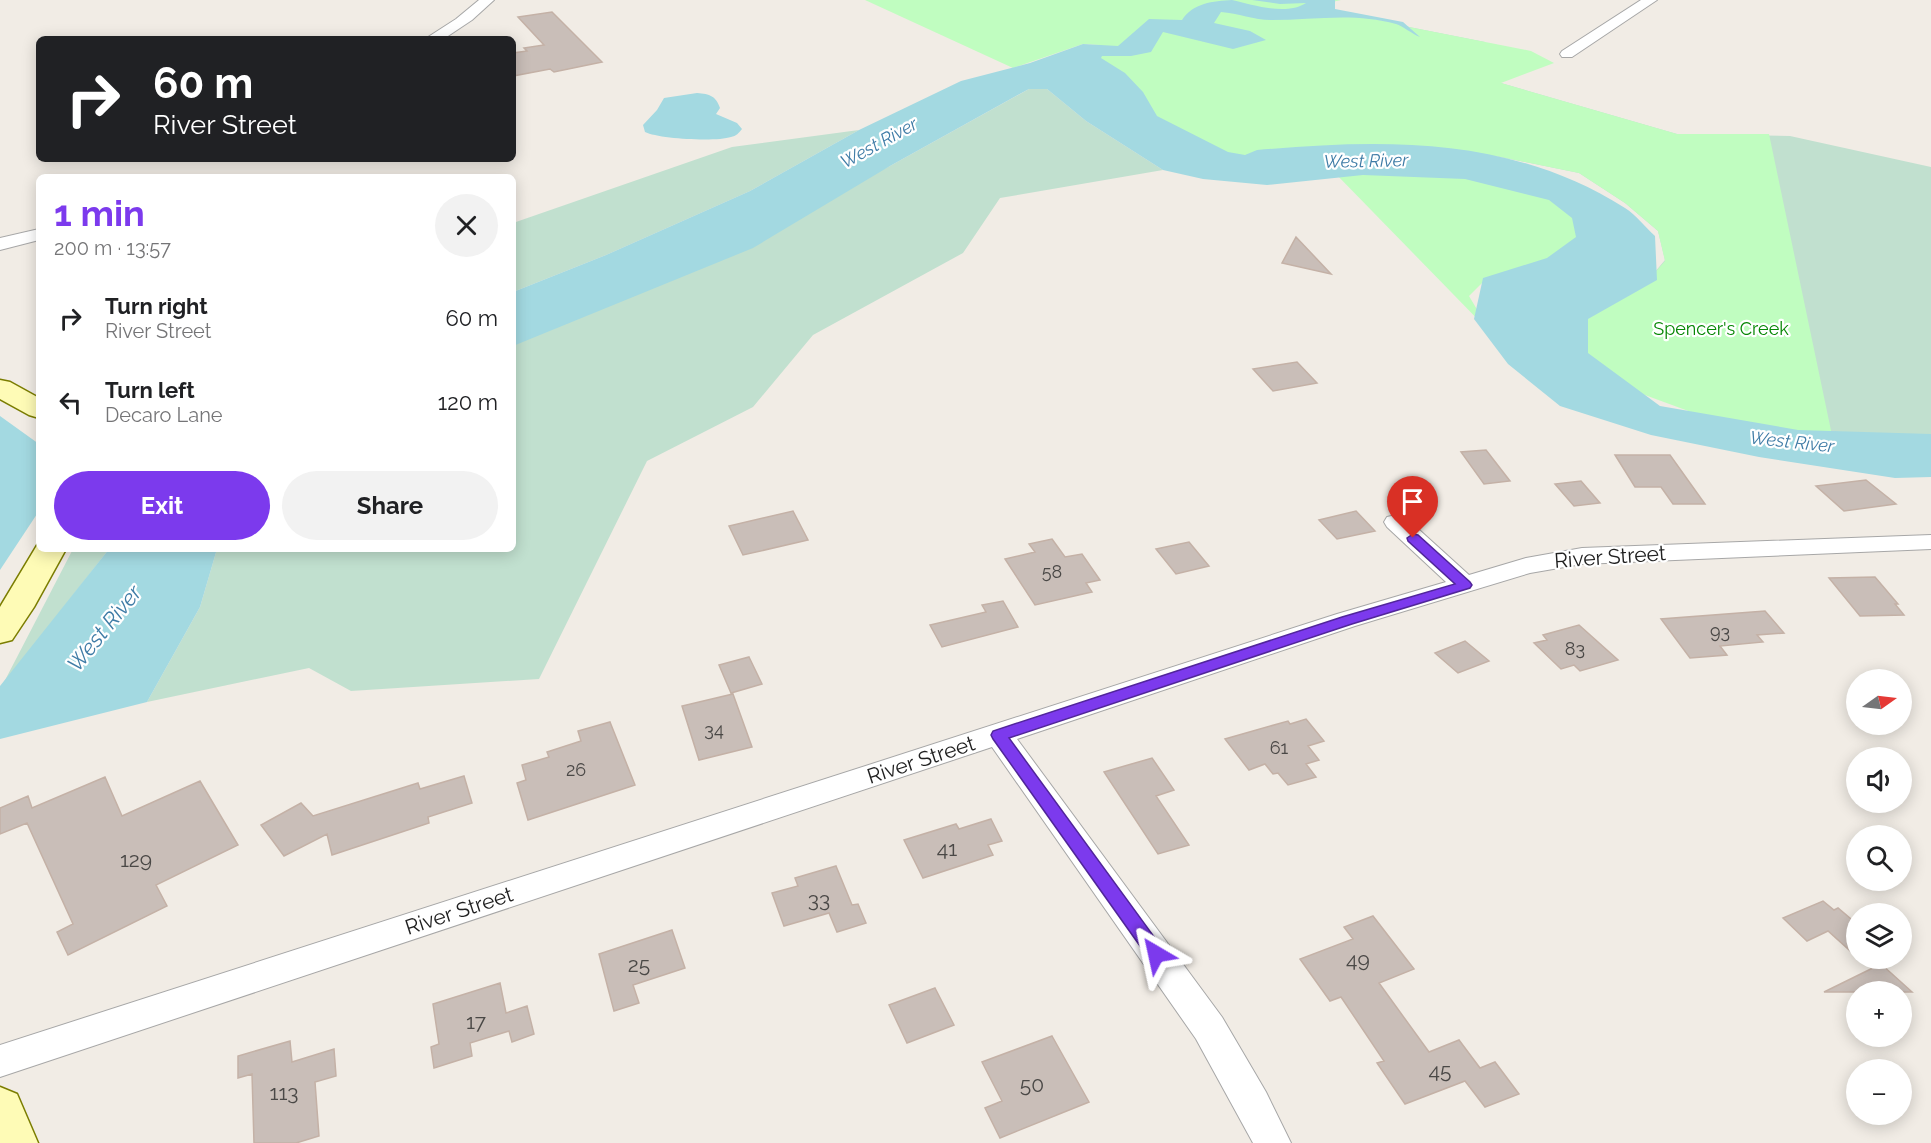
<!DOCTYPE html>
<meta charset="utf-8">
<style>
:root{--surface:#fff;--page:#f2f2f2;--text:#202124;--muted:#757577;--accent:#7c3aed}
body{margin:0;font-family:Raleway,sans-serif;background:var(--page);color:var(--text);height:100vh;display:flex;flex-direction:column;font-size:22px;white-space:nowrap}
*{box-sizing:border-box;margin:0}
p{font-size:20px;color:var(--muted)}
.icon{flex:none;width:33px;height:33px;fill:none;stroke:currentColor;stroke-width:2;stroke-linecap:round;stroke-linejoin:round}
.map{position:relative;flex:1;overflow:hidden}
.details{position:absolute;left:36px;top:174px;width:480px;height:378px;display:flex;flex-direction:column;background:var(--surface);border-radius:9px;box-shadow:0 3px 15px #0003}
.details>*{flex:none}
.banner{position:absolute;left:36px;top:36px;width:480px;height:126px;border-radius:9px;box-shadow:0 3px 15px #0003;background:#202124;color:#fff;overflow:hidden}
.needle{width:39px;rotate:76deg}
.fabs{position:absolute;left:1846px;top:669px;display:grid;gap:12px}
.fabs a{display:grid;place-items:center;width:66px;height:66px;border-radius:50%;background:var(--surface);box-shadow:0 3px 15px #0003;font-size:30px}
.pin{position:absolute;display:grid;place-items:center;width:51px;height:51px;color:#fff;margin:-62px -26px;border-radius:50% 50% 50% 0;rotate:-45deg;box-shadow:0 0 6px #0007}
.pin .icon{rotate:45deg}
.me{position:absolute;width:66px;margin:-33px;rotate:324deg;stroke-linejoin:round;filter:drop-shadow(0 0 4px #0008)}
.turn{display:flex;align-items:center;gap:21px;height:126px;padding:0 18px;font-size:27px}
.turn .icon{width:78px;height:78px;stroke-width:2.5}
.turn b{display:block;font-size:42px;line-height:51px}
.round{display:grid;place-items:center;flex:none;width:63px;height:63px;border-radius:32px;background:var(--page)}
.summary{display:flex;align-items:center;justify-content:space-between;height:102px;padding:0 18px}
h1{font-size:36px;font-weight:700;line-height:45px;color:var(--accent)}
.action{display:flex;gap:12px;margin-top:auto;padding:12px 18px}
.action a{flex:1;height:69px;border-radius:36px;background:var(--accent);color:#fff;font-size:24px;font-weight:700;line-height:69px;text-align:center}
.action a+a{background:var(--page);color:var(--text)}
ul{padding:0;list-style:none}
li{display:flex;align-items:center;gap:18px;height:84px;padding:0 18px}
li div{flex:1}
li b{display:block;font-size:22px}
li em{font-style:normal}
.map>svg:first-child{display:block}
.wetland{fill:#c1e0cf}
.park{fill:#c0fdc0}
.water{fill:#a3d9e1}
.building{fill:#c9beb8;stroke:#c4b1a6;stroke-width:1.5}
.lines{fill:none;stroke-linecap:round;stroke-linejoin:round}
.minor-casing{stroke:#a7a7a7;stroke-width:2}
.secondary-casing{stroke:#7b7d00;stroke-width:3}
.minor{fill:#fff;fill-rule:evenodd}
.secondary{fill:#fefbb6;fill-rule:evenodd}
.route{fill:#7c3aed;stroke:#51269a;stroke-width:1.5}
.labels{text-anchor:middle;stroke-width:4.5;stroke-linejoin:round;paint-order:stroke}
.far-water-label{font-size:18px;font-style:italic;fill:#3f7ca6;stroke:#fff}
.far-park-label{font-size:18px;fill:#058704;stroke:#fff}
.number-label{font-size:18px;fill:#4a4846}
.street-label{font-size:21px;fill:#202020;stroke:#fff}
.near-number-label{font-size:21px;fill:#4a4846}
.water-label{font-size:22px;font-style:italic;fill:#3f7ca6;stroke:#fff}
</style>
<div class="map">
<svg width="1931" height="1143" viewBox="0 0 1931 1143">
<rect width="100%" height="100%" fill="#f1ece5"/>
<path class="wetland" d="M1341,0L1322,4L1313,8L1485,42L1501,83L1677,134L1790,136L1931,167V434L1833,440L1643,286L1665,260L1658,231L1625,203L1579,173L1496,156L1351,150L1103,40Z
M1029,89H1047L1086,121L1163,170L1000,198L963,253L813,335L753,407L647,461L539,679L351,691L309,668L147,702L200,607L217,549H513V345L890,166Z
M859,130L750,191L606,255L513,292V223L732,147Z
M73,549H109L2,686Z"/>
<path class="park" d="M865,0H1341L1322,4L1313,8L1402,24L1409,27L1531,51L1554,63L1501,83L1677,134H1769L1833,440L1691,412L1596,377L1544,332L1643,286L1665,261L1658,231L1625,203L1579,173L1496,156L1351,150L1237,159L1200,151L1089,62L1099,45L1083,44L1013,68Z
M1452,169L1576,207L1600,241L1483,282L1469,296L1491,333L1333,171Z"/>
<path class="water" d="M1232,0C1254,5 1286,16 1306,3L1280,4L1252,0H1335V9L1403,22L1420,37C1412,34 1403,26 1396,24C1354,12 1313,20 1271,20C1254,20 1238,13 1221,12L1214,23L1250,31L1266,40L1233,49L1163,32L1151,52L1131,56H1102L1101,58L1125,73L1143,92L1157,116L1228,152L1245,155L1257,150C1386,139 1511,136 1625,208C1636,215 1645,227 1655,236L1657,280L1588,319V353L1660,406L1798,430L1931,434V477L1895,478L1759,457L1651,435L1560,406L1508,364L1474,319L1483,278L1547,258L1576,237L1572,218L1549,200L1465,179L1363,175L1267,185L1203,179L1163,170L1086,121L1047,89H1029L1016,96L890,166L753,248L513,346V292L606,255L750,191L859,130L961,81L1030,63L1083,44L1118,46L1149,19L1182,20C1193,3 1213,1 1232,0Z
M697,93C710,94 716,96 720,108L716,114L737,123L742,129C739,133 736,136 731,137C716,142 659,139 645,132L643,125L657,110L664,98Z
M0,416L39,444V511L0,570Z
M109,549H217L200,607L147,702L0,739V686Z"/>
<path class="building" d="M552,12L602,62L554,72L550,69L513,76V53L527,51L524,48L544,45L518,17Z
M1296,237L1331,274L1282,263Z
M1297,362L1317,383L1273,391L1253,369Z
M1486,450L1510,481L1484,484L1461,452Z
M1615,455H1670L1705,504H1673L1661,487H1635Z
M1866,480L1896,504L1844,511L1816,486Z
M1581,481L1600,503L1574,506L1555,484Z
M793,511L808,540L743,555L729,526Z
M1356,511L1375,531L1337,539L1319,520Z
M1052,539L1065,557L1082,554L1100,580L1086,583L1092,592L1035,605L1005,559L1035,552L1029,544Z
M1189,542L1209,566L1176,574L1156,549Z
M1875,577L1898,604H1895L1904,615L1860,616L1829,578Z
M1003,601L1018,627L942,647L930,625L986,612L982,605Z
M1765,611L1784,633L1757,635L1763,642L1720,646L1727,655L1690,658L1661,619Z
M1579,625L1618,660L1580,671L1574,665L1561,669L1534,643L1547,640L1543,635Z
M1465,641L1489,661L1458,673L1435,653Z
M749,657L762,684L731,693L719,665Z
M733,694L752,747L699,760L682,706Z
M1306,719L1324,741L1308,746L1319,760L1306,764L1316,777L1288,785L1278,773L1273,774L1265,764L1249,770L1225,739L1288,721L1290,724Z
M610,722L635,785L528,820L517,783L526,780L522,765L549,757L547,752L581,741L578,731Z
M1152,758L1174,790L1156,796L1189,845L1158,854L1104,772Z
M464,776L472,803L428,817L429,823L332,855L327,834L284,856L261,825L301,803L313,816L418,783L420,789Z
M105,777L122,816L200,781L238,845L156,885L167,906L68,955L57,932L73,924L27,823L0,834V808L28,796L32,808Z
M991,819L1002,841L988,845L993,855L923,878L904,840L956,824L959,829Z
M836,866L852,905L858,904L866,923L837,932L829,913L784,926L772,893L798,886L795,878Z
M1823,901L1834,910L1838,908L1857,924V957L1828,931L1807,941L1783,918Z
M1373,916L1414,969L1379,983L1429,1052L1459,1040L1480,1068L1495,1062L1519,1094L1485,1107L1465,1081L1405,1104L1377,1063L1384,1061L1341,997L1330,1001L1300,959L1353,939L1344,927Z
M672,930L685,968L633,985L639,1003L614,1011L599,954Z
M1881,964L1912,992H1824Z
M500,983L506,1013L527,1006L534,1034L512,1042L509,1031L470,1043L472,1056L434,1068L431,1047L439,1044L433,1004Z
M935,988L954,1025L907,1043L889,1005Z
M1052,1036L1089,1102L1000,1138L985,1108L1002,1101L982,1062Z
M290,1041L292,1062L334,1049L336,1076L315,1082L319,1136L296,1143H254L252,1074L238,1078V1056Z"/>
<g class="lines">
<g class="minor-casing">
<path id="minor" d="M479,0H494L472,20L445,38L425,39L456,19Z
M1641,0H1657L1572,57H1562L1560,54L1562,51Z
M39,229V240L0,250V238Z
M1396,515L1405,517L1469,575L1526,558L1582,548L1931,535V549L1582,564L1530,573L1355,626L1017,739L1222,1017L1266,1092L1291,1143H1253L1196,1039L992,747L0,1077V1045L1337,614L1446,582L1387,527L1384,522L1387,517Z"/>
</g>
<g class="secondary-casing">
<path id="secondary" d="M0,380L10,382L39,398V418L29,415L0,399Z
M39,542V549H66L34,607L12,640L0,643V607Z
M0,1087L17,1094L38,1143H0Z"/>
</g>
<use href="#minor" class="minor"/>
<use href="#secondary" class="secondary"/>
</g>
<path class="route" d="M1413,534L1418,535L1470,582L1472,585L1470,588L1352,624L1009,738L1163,949L1165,954L1163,960L1156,962L1150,960L993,739L991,735L993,731L1342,617L1455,584L1408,541L1407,538Z"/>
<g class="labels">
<g class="far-water-label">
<text transform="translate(879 143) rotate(-29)" y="6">West River</text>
<text transform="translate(1366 161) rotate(-1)" y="6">West River</text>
<text transform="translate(1792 442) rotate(6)" y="6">West River</text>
</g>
<g class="far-park-label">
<text x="1721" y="335">Spencer's Creek</text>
</g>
<g class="number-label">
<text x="1052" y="578">58</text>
<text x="1720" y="638">93</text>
<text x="1575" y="655">83</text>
<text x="714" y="736">34</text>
<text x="1279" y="754">61</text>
<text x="576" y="776">26</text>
</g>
<g class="street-label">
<text transform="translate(1610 557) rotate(-4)" y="7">River Street</text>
<text transform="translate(921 760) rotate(-18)" y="7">River Street</text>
<text transform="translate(459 911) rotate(-18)" y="7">River Street</text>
</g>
<g class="near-number-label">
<text x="947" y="856">41</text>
<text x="136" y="867">129</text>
<text x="819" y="907">33</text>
<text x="1358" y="967">49</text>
<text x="639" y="972">25</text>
<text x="476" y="1029">17</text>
<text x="1440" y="1078">45</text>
<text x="1032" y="1092">50</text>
<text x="284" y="1100">113</text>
</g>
<g class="water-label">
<text transform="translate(104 628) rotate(-51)" y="8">West River</text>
</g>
</g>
</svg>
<div class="fabs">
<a><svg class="needle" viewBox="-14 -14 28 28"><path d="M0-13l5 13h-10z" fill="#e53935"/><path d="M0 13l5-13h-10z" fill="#757577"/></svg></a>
<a><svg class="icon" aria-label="sound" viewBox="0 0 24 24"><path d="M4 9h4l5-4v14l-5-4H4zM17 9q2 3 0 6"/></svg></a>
<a><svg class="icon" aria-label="search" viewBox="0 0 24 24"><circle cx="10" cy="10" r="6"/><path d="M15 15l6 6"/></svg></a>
<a><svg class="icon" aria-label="layers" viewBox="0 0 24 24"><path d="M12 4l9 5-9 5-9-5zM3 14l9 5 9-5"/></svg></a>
<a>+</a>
<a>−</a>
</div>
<div class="pin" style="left:1413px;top:538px;background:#d93025"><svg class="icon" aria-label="arrive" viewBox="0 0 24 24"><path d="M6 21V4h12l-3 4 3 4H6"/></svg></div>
<svg class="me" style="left:1156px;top:954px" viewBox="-20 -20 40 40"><path d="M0-17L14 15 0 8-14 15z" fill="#7c3aed" stroke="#fff" stroke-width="4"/></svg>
<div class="banner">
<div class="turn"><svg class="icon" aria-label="right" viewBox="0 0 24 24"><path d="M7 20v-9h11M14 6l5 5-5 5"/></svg><div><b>60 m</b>River Street</div></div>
</div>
<section class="details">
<div class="summary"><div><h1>1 min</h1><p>200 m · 13:57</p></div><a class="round"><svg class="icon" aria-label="close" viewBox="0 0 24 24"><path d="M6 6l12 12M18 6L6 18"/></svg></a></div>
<ul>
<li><svg class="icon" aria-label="right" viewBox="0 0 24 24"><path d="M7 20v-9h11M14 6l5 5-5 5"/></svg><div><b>Turn right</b><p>River Street</p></div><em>60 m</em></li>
<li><svg class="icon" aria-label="left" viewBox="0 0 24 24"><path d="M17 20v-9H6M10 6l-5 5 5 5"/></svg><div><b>Turn left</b><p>Decaro Lane</p></div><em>120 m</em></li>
</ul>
<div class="action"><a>Exit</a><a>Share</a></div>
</section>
</div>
